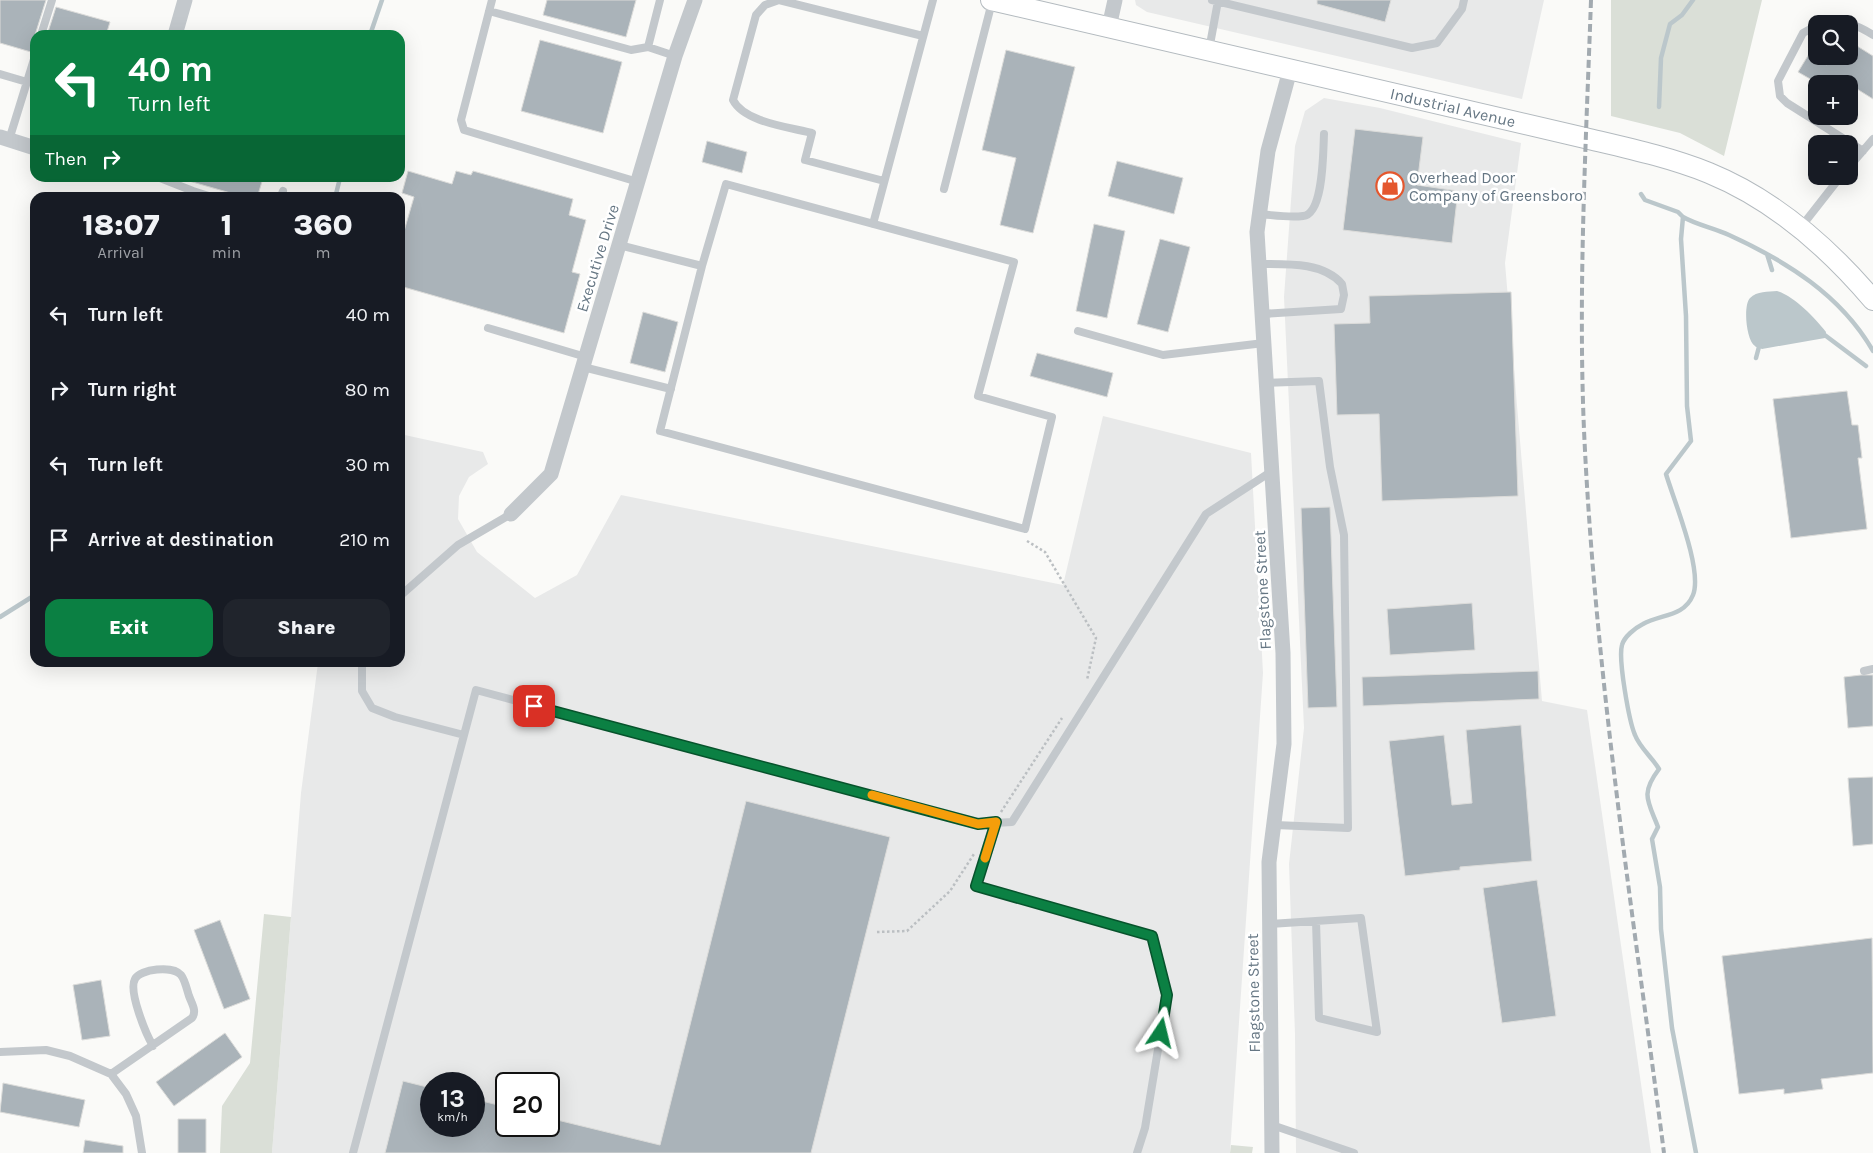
<!DOCTYPE html>
<meta charset="utf-8">
<style>
:root{--surface:#171b24;--page:#20242c;--text:#f1f3f6;--muted:#9ea1a6;--accent:#0b8043}
body{margin:0;font-family:Karla,sans-serif;background:var(--page);color:var(--text);height:100vh;display:flex;flex-direction:column;font-size:19px;white-space:nowrap}
*{box-sizing:border-box;margin:0}
p{font-size:16px;color:var(--muted)}
.icon{flex:none;width:28px;height:28px;fill:none;stroke:currentColor;stroke-width:2;stroke-linecap:round;stroke-linejoin:round}
.map{position:relative;flex:1;overflow:hidden}
.side{position:absolute;left:30px;top:192px;width:375px;height:475px;display:flex;flex-direction:column;background:var(--surface);border-radius:15px;box-shadow:0 5px 20px #0002}
.side>*{flex:none}
.guide{position:absolute;left:30px;top:30px;width:375px;height:152px;border-radius:15px;box-shadow:0 5px 20px #0002;background:#0b8043;color:#fff;overflow:hidden}
.tools{position:absolute;left:1808px;top:15px;display:grid;gap:10px}
.tools a{display:grid;place-items:center;width:50px;height:50px;border-radius:10px;background:var(--surface);box-shadow:0 5px 20px #0002;font-size:25px}
.speed{position:absolute;left:420px;top:1072px;display:flex;gap:10px;font-size:25px;font-weight:700;text-align:center}
.speed>*{display:grid;place-content:center;width:65px;height:65px;border-radius:50%;background:var(--surface);box-shadow:0 5px 20px #0002;line-height:1}
.speed small{font-size:12px;font-weight:400}
.speed .limit{border:2px solid #111;border-radius:8px;background:#fff;color:#111}
.pin{position:absolute;display:grid;place-items:center;width:42px;height:42px;color:#fff;margin:-21px;border-radius:10px;box-shadow:0 2px 8px #0006}
.me{position:absolute;width:55px;margin:-28px;rotate:10deg;stroke-linejoin:round;filter:drop-shadow(0 0 4px #0008)}
.turn{display:flex;align-items:center;gap:18px;height:105px;padding:0 15px;font-size:22px}
.turn .icon{width:65px;height:65px;stroke-width:2.5}
.turn b{display:block;font-size:35px;line-height:42px}
.then{display:flex;align-items:center;height:48px;padding:0 15px;background:#0003;gap:10px;font-size:19px}
.eta{display:flex;justify-content:space-evenly;align-items:center;height:85px;text-align:center}
.eta b{font-size:30px;font-weight:800;line-height:35px}
.cta{display:flex;gap:10px;margin-top:auto;padding:10px 15px}
.cta a{flex:1;height:58px;border-radius:15px;background:var(--accent);color:#fff;font-size:20px;font-weight:800;line-height:58px;text-align:center}
.cta a+a{background:var(--page);color:var(--text)}
ul{padding:0;list-style:none}
li{display:flex;align-items:center;gap:15px;height:75px;padding:0 15px}
li div{flex:1}
li b{display:block;font-size:19px}
li em{font-style:normal}
.map>svg:first-child{display:block}
.built{fill:#e8e9e9;fill-rule:evenodd}
.green{fill:#dadfd7}
.water{fill:#bbc7cb}
.lines{fill:none;stroke-linecap:round;stroke-linejoin:round}
.stream{stroke:#bbc7cb;stroke-width:4.5}
.building{fill:#aab3b9;stroke:#dcdcda}
.secondary-casing{stroke:#b3babf;stroke-width:22}
.path{stroke:#bbbfc2;stroke-width:2.5;stroke-dasharray:2.5 2.5;stroke-linecap:butt}
.lane{stroke:#c3c8cc;stroke-width:8}
.street{stroke:#c3c8cc;stroke-width:15}
.secondary{stroke:#fff;stroke-width:20}
.rail{stroke:#a2aab0;stroke-width:4;stroke-dasharray:8 4;stroke-linecap:butt}
.route-casing{stroke:#07532c;stroke-width:12}
.route{stroke:#0b8043;stroke-width:9}
.slow{stroke:#f59e0b;stroke-width:9}
.labels{text-anchor:middle;stroke-width:5;stroke-linejoin:round;paint-order:stroke}
.street-label{font-size:16px;fill:#657683;stroke:#fff}
.poi-label{font-size:16px;fill:#657683;stroke:#fff;text-anchor:start}
</style>
<div class="map">
<svg width="1873" height="1153" viewBox="0 0 1873 1153">
<rect width="100%" height="100%" fill="#fafaf8"/>
<path class="built" d="M1135,0H1544L1522,99L1147,12L1136,5Z
M1324,98L1380,108L1521,143L1505,263L1542,701L1587,710L1651,1153H1296L1295,1034L1289,864L1304,728L1284,297L1295,146L1305,111Z
M1103,416L1251,453L1263,673L1230,1153H272L301,793L318,663L400,662V434L483,452L488,464L469,477L459,496L458,519L477,552L535,598L577,575L621,495L1063,585ZM431,1084H474V1126H431ZM506,1084H549V1126H506Z"/>
<path class="green" d="M1611,0H1762L1724,156L1680,133L1611,116Z
M264,914L291,917L272,1153H220L222,1106L250,1063Z
M1231,1145L1253,1147L1252,1153H1230Z"/>
<path class="water" d="M1777,291C1795,297 1814,317 1826,332L1825,338L1762,349C1761,348 1755,347 1755,346C1746,340 1743,305 1750,298C1757,291 1768,292 1777,291Z"/>
<g class="lines">
<path class="stream" d="M370,35L382,0
M1659,107L1661,58L1670,24L1682,15L1693,0
M1641,194L1645,200L1678,212L1683,217L1681,239L1686,316L1687,406L1691,441L1666,474C1674,501 1703,570 1693,595C1684,617 1661,614 1643,624C1635,628 1624,637 1622,645C1618,659 1629,721 1635,735C1640,748 1652,757 1659,769C1640,794 1648,801 1658,827L1652,839L1660,887L1661,929L1672,1028L1696,1153
M335,198L340,178
M1683,217C1697,225 1714,228 1729,235C1786,261 1841,295 1873,351
M1767,254L1772,270
M1822,333L1866,366
M1756,358L1760,343
M0,617L35,595"/>
</g>
<path class="building" d="M0,0H46L35,35V50L31,52L0,43Z
M547,0H636L626,37L543,15Z
M1317,0H1391L1385,22L1317,4Z
M56,7L110,22L106,35H47Z
M540,40L622,62L603,133L521,111Z
M1849,41L1873,56V99L1849,84H1819L1798,72L1809,54L1827,65L1833,56H1849Z
M1006,50L1075,67L1033,233L1000,225L1016,158L982,150Z
M1355,129L1423,137L1417,185L1458,191L1452,243L1343,230Z
M707,141L747,152L742,173L702,162Z
M1117,161L1183,178L1174,214L1108,196Z
M408,171L452,184L456,171L471,175L473,171L573,199L569,215L586,220L572,272L580,274L564,333L400,286V245L414,197L402,193Z
M190,178H263L257,198H248L189,181Z
M1094,224L1125,231L1107,318L1076,311Z
M1160,239L1190,247L1168,332L1137,324Z
M1511,292L1518,496L1382,501L1379,414L1337,415L1334,324L1370,323L1369,296Z
M643,312L678,322L665,372L630,363Z
M1037,353L1113,373L1107,397L1030,376Z
M1847,391L1852,425H1858L1862,458H1858L1867,529L1791,538L1773,399Z
M1330,507L1337,707L1308,708L1301,508Z
M1472,603L1475,650L1390,655L1387,609Z
M1538,671L1539,699L1363,706L1362,677Z
M1861,675H1873V726L1848,728L1844,677Z
M1521,725L1532,861L1460,867V870L1405,876L1389,741L1444,735L1452,805L1472,803L1466,730Z
M1873,777V844L1853,846L1848,778Z
M746,801L890,837L811,1153H385L403,1081L431,1088V1126H474V1099L506,1107V1126H549V1118L660,1145Z
M1537,880L1556,1016L1502,1023L1483,888Z
M220,920L250,999L224,1009L194,930Z
M1872,938L1873,1073L1821,1079L1823,1089L1784,1094V1089L1739,1094L1722,956Z
M101,980L110,1036L82,1040L73,985Z
M225,1033L242,1057L174,1106L156,1082Z
M3,1083L85,1100L79,1127L0,1112Z
M178,1119H206V1153H178Z
M85,1140L123,1146V1153H83Z"/>
<g class="lines">
<g class="secondary-casing">
<path id="secondary" d="M991,0L1585,138C1627,148 1669,157 1709,173C1775,200 1828,247 1873,300"/>
</g>
<path class="path" d="M1027,541L1045,552L1096,638L1087,680
M1001,812L1062,718
M877,932L907,931L950,891L974,854"/>
<path class="lane" d="M492,0L461,120L464,130L638,182
M660,0L648,47L675,56
M1212,0L1412,48L1437,43L1462,9L1464,0
M489,11L631,50L648,47
M1822,24C1843,20 1856,24 1873,35
M1816,26L1803,33L1778,81L1780,96L1787,103L1863,151
M41,35L52,0
M1209,50L1218,1
M0,74L27,82
M9,140L35,56
M1849,167L1873,139
M160,178L193,191L215,198
M884,181L805,160L812,133C788,127 744,122 733,100L756,15L765,5L779,0L923,36
M944,189L992,2
M280,198L283,191
M1259,214C1273,215 1289,218 1303,216C1324,214 1323,151 1324,134
M873,224L933,0
M1801,227L1841,176
M619,245L702,266L726,184L1014,262L978,396L1052,417L1025,529L660,431L702,266
M1259,264C1287,264 1323,262 1342,284L1344,295L1341,309L1262,314
M488,328L586,357
M1078,331L1163,355L1264,343
M583,367L671,389
M1266,383L1319,381L1330,467L1344,535L1348,828L1275,825
M400,596L458,545L511,514
M362,662V691L372,708L395,717L464,735
M1864,671L1873,669
M996,823L976,886L1152,936L1167,995L1145,1128L1137,1153
M1270,924L1361,918L1377,1032L1319,1018L1316,921
M0,1052L46,1050L70,1056L111,1074L126,1094L136,1116L142,1153
M111,1074L192,1018C197,1011 192,1004 189,996C187,990 185,980 181,975C173,965 140,969 135,979C128,991 146,1034 153,1046
M1272,1125L1354,1153
M353,1153L476,690L978,824L1012,822L1206,514L1272,471"/>
<path class="street" d="M1109,27L1115,0
M175,35L185,0
M0,137L35,148
M511,514L551,474L675,56L695,0
M1272,1153L1269,862L1284,744L1283,653L1257,232L1268,151L1290,70"/>
<use href="#secondary" class="secondary"/>
<path class="rail" d="M1591,0C1586,143 1578,287 1584,430C1595,673 1633,913 1664,1153"/>
</g>
<g class="lines">
<g class="route-casing">
<path id="route" d="M534,706L978,824L996,822L976,886L1152,936L1167,995L1161,1033"/>
</g>
<use href="#route" class="route"/>
<path class="slow" d="M872,795L978,824L996,822L985,858"/>
</g>
<defs>
<g id="shop-ring" transform="scale(1.4375)"><circle r="9.5" fill="#fff" stroke="#e4572e" stroke-width="1.5"/><path d="M-5-2.5h2.3a2.7 3.5 0 0 1 5.4 0H5L5.5 6h-11ZM-1.5-2.5h3a1.5 2.3 0 0 0-3 0Z" fill="#e4572e"/></g>
</defs>
<g fill-rule="evenodd">
<use href="#shop-ring" x="1390" y="186"/>
</g>
<g class="labels">
<g class="street-label">
<text transform="translate(1453 107) rotate(13)" y="6">Industrial Avenue</text>
<text transform="translate(597 258) rotate(-73)" y="6">Executive Drive</text>
<text transform="translate(1262 590) rotate(-93)" y="6">Flagstone Street</text>
<text transform="translate(1253 993) rotate(-91)" y="6">Flagstone Street</text>
</g>
<g class="poi-label">
<text x="1409" y="183">Overhead Door<tspan x="1409" dy="18">Company of Greensboro</tspan></text>
</g>
</g>
</svg>
<div class="tools">
<a><svg class="icon" aria-label="search" viewBox="0 0 24 24"><circle cx="10" cy="10" r="6"/><path d="M15 15l6 6"/></svg></a>
<a>+</a>
<a>−</a>
</div>
<div class="speed"><div>13<small>km/h</small></div><div class="limit">20</div></div>
<div class="pin" style="left:534px;top:706px;background:#d93025"><svg class="icon" aria-label="arrive" viewBox="0 0 24 24"><path d="M6 21V4h12l-3 4 3 4H6"/></svg></div>
<svg class="me" style="left:1161px;top:1033px" viewBox="-20 -20 40 40"><path d="M0-17L14 15 0 8-14 15z" fill="#0b8043" stroke="#fff" stroke-width="4"/></svg>
<div class="guide">
<div class="turn"><svg class="icon" aria-label="left" viewBox="0 0 24 24"><path d="M17 20v-9H6M10 6l-5 5 5 5"/></svg><div><b>40 m</b>Turn left</div></div>
<div class="then">Then<svg class="icon" aria-label="right" viewBox="0 0 24 24"><path d="M7 20v-9h11M14 6l5 5-5 5"/></svg></div>
</div>
<section class="side">
<div class="eta">
<div><b>18:07</b><p>Arrival</p></div>
<div><b>1</b><p>min</p></div>
<div><b>360</b><p>m</p></div>
</div>
<ul>
<li><svg class="icon" aria-label="left" viewBox="0 0 24 24"><path d="M17 20v-9H6M10 6l-5 5 5 5"/></svg><div><b>Turn left</b></div><em>40 m</em></li>
<li><svg class="icon" aria-label="right" viewBox="0 0 24 24"><path d="M7 20v-9h11M14 6l5 5-5 5"/></svg><div><b>Turn right</b></div><em>80 m</em></li>
<li><svg class="icon" aria-label="left" viewBox="0 0 24 24"><path d="M17 20v-9H6M10 6l-5 5 5 5"/></svg><div><b>Turn left</b></div><em>30 m</em></li>
<li><svg class="icon" aria-label="arrive" viewBox="0 0 24 24"><path d="M6 21V4h12l-3 4 3 4H6"/></svg><div><b>Arrive at destination</b></div><em>210 m</em></li>
</ul>
<div class="cta"><a>Exit</a><a>Share</a></div>
</section>
</div>
